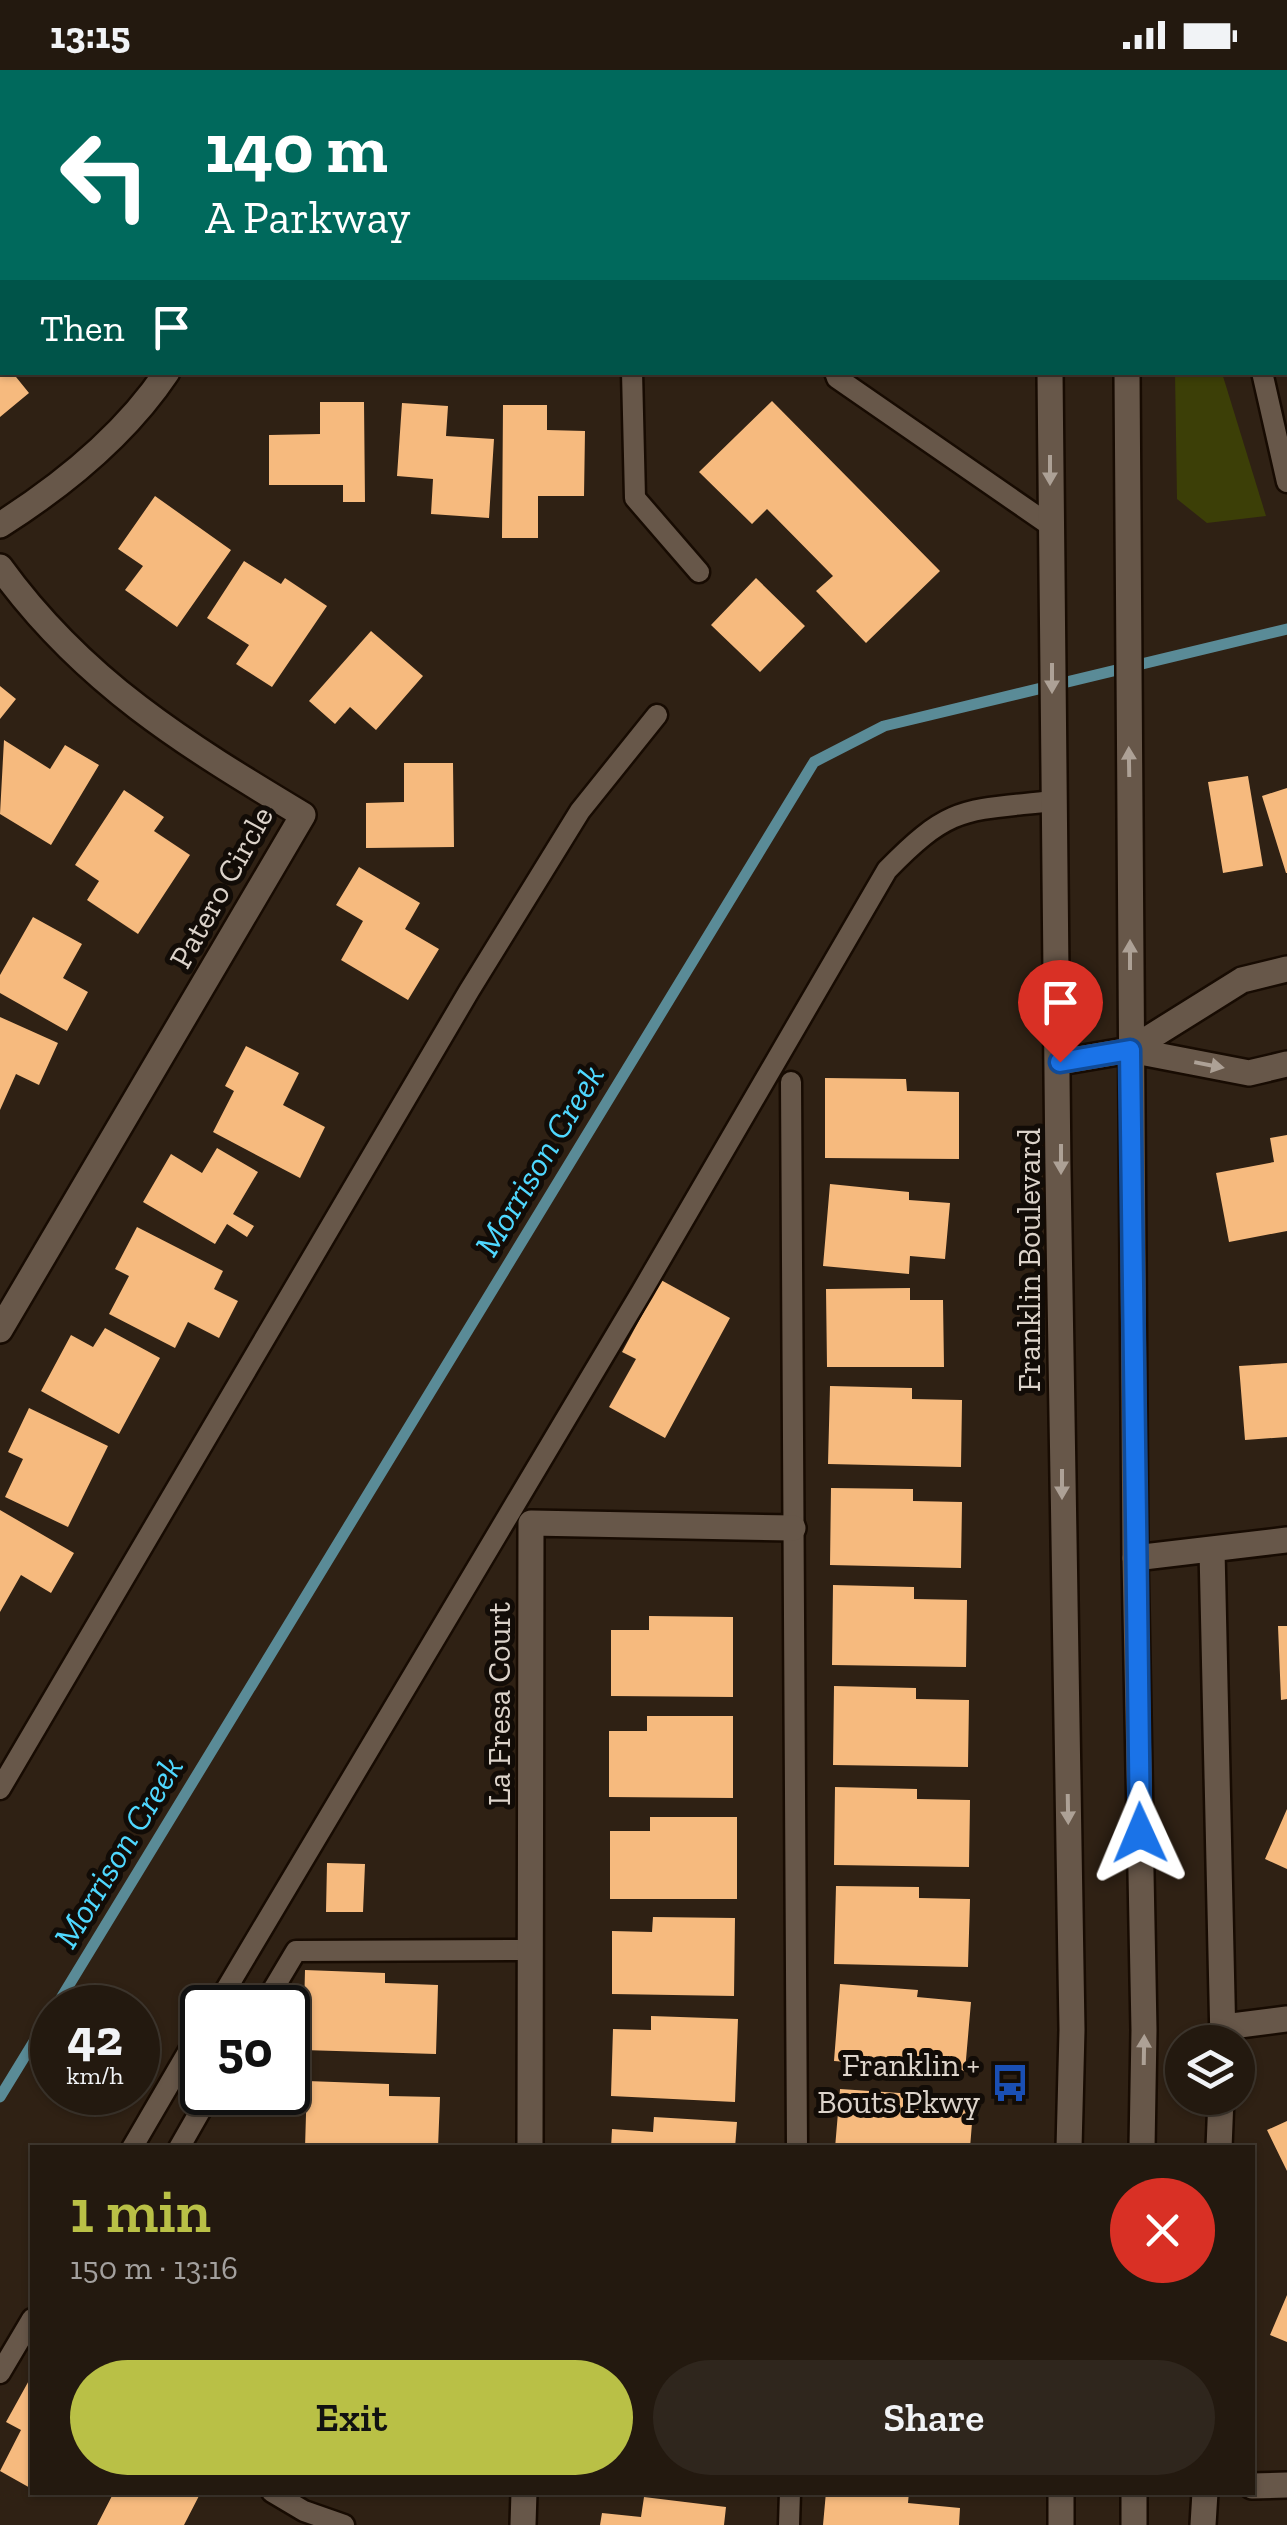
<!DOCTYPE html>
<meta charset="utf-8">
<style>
:root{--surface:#23190f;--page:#2f261d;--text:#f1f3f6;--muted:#a3a09e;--line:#40382f;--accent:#b9c046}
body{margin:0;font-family:"Zilla Slab",serif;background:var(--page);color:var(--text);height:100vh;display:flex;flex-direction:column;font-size:38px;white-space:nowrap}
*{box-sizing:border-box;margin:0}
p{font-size:32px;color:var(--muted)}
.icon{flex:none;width:55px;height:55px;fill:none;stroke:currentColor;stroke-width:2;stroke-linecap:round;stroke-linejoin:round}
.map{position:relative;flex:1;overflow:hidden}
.drawer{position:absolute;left:30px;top:2075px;width:1225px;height:350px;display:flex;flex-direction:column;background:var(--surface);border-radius:0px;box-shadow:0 2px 8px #0004,0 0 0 2px var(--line)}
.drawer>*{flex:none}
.top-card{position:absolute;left:0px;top:0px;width:1288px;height:305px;box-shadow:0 2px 8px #0004,0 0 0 2px var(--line);background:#00695c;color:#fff;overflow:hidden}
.fabs{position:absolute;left:1165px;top:1955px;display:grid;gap:20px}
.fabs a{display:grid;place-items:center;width:90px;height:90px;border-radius:50%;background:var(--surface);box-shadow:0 2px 8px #0004,0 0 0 2px var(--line);font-size:50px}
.speed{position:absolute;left:30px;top:1915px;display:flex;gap:20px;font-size:50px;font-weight:700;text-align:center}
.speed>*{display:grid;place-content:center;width:130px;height:130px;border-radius:50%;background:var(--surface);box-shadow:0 2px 8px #0004,0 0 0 2px var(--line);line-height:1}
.speed small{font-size:25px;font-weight:400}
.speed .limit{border:5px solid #111;border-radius:15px;background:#fff;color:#111}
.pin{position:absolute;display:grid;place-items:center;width:85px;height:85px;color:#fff;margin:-102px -42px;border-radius:50% 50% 50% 0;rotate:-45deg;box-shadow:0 0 10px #0007}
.pin .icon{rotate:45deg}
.me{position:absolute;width:110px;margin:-55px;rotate:359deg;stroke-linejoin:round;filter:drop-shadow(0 0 8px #0008)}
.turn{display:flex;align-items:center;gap:35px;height:210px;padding:0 40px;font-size:45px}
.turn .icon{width:130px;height:130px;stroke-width:2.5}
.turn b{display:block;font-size:70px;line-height:85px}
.then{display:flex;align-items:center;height:95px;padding:0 40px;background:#0003;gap:20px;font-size:38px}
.round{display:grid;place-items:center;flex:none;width:105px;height:105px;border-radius:52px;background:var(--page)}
.headline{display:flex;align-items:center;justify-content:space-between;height:170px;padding:0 40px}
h1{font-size:60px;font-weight:600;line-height:75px;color:var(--accent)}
.primary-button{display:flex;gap:20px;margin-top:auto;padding:20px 40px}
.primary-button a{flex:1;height:115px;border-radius:60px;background:var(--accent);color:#111;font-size:40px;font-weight:600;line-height:115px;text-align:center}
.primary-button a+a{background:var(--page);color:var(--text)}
.status{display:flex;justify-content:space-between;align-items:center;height:70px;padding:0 50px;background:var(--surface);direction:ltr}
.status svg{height:28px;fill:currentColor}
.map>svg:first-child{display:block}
.green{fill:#3c3f07}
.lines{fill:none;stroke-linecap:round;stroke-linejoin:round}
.stream{stroke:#5a8b97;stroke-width:11}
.building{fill:#f6ba7e}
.lane-casing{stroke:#170b02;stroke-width:25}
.street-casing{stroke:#170b02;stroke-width:30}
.secondary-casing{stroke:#170b02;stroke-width:30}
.lane{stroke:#675749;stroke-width:20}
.street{stroke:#675749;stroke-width:25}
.secondary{stroke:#675749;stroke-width:25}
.oneway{fill:#ada196}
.route-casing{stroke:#114b97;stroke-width:25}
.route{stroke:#1a73e8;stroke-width:18}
.labels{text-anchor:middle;stroke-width:10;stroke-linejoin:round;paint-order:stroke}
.street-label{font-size:32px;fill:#dcd3ca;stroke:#120c07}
.poi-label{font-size:32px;fill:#dcd3ca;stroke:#120c07;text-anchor:end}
.water-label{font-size:35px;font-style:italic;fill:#4fd8ff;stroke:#120c07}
</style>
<div class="status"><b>13:15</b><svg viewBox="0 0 49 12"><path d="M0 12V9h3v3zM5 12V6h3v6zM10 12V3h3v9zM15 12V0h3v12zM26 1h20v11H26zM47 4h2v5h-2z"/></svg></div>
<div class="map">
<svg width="1287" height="2455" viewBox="0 0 1287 2455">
<rect width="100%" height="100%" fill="#2f2114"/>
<path class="green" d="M1175,303H1222L1266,446L1207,453L1177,429Z"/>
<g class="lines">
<path class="stream" d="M55,1938L814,692L884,656L1287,559
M0,2027L52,1942"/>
</g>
<path class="building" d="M0,302H12L29,323L0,347Z
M772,331L940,501L866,573L816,521L833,506L767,439L752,454L699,402Z
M320,332H364L365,432H343V415H269V365L320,364Z
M402,333L448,336L446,366L494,369L489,448L431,444L433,409L397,406Z
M503,335H547V360L585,361L584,426H538V468H502Z
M155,426L231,480L177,557L125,520L143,496L118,479Z
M244,491L281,514L285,508L327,536L272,617L236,594L249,575L207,548Z
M756,508L805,556L760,602L711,555Z
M371,561L423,606L376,660L350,637L335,654L309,631Z
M0,616L16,629L0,649Z
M4,670L50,699L65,675L99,695L51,775L0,744Z
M404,693H453L454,777L366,778V733L404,732Z
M1248,706L1263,796L1223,803L1208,712Z
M1287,718V803H1286L1262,726Z
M124,720L164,747L154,761L190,785L138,864L87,830L99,811L75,795Z
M359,797L420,833L405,859L439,879L408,930L341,890L363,851L336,835Z
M33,847L82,874L63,908L88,922L67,961L0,923V905Z
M0,947L58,973L39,1015L16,1004L0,1040Z
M246,976L299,1003L283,1035L325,1057L300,1108L213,1062L234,1021L225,1016Z
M825,1008L906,1009L907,1021L959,1022V1089L825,1088Z
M1287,1065V1161L1229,1172L1216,1103L1274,1092L1270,1068Z
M217,1078L258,1102L233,1144L254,1156L247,1167L227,1154L215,1174L143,1132L171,1084L202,1103Z
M830,1114L909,1122V1130L950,1133L945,1189L910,1186L909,1204L823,1196Z
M137,1157L223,1201L214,1219L238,1231L219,1268L188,1252L175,1278L109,1244L129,1206L115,1199Z
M661,1210L730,1248L665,1368L609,1337L636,1289L622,1282Z
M910,1218V1230H943L944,1297H827L826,1219Z
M105,1258L160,1288L119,1364L41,1321L71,1265L93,1277Z
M1287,1293V1367L1245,1370L1239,1296Z
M830,1316L912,1318V1329L962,1330L961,1397L828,1394Z
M29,1338L108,1376L68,1457L5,1427L23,1389L8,1382Z
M831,1418L913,1419V1431L962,1432L961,1498L830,1495Z
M0,1440L74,1483L51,1523L21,1505L0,1542Z
M833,1515L914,1517V1529L967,1530L966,1597L832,1595Z
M649,1546L733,1547V1627L611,1626V1560H649Z
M1278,1556H1287V1629L1281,1630Z
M834,1616L916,1618V1629L969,1630L968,1697L833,1695Z
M647,1646H733V1728L609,1727V1661H647Z
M835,1717L917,1719V1729L970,1730L969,1797L834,1795Z
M1287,1739V1799L1265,1789Z
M650,1747H737V1829H610V1761H650Z
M327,1793L365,1794L363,1842H326Z
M836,1816L919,1817V1828L970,1829L968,1897L834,1894Z
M653,1847L735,1848L734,1926L612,1924V1861L652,1862Z
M305,1900L385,1903V1913L438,1915L436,1984L303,1980Z
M840,1914L918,1920L917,1927L971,1932L965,2001L834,1991Z
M651,1946L738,1949L735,2032L611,2026L613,1959L651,1960Z
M307,2011L389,2014V2026L440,2027L438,2078H305Z
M840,2019L974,2028L970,2078H835Z
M654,2047L737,2052L735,2078H611L612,2059L653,2062Z
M1287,2051V2101L1267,2060Z
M1287,2225V2272L1270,2265Z
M32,2305V2419L0,2401L21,2360L6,2352Z
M114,2422H201L184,2455H97Z
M826,2422H909L908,2433L960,2438L959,2455H823Z
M644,2427L726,2437L724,2455H600L602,2443L641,2447Z"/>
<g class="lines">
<g class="lane-casing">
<path id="lane" d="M941,0V2
M1210,2V0
M1285,46L1287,45
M632,302L635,428L699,502
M835,302L837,308L1051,456
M1262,302L1287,412
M791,1012L797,2078
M0,1719L469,921L580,741L657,645
M215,1938L642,1221L887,800C951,734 965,741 1052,731
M262,1938L296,1881L531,1880
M132,2078L202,1958
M179,2078L211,2022
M0,2303L32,2249
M272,2422L304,2441L344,2455
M789,2455L790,2422"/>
</g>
<g class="street-casing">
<path id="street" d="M269,0V2
M0,455C63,415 125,365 167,302
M0,497C83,612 185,674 303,745L0,1260
M1212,1480L1223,1972
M1135,1488L1287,1470
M1224,1957L1287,1949
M530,2078L531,1453L793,1458
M1219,2078L1221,2028
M1252,2416L1287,2415
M523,2455L524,2422
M1203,2455L1205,2422"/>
</g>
<g class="secondary-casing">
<path id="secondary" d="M1047,0V2
M1122,0V2
M1050,302C1054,855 1061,1407 1072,1960L1069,2078
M1127,302L1135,1488L1144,1960L1142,2078
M1130,980L1242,910L1287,899
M1060,992L1130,980L1249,1003L1287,994
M1061,2422V2455
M1134,2455V2422"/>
</g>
<use href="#lane" class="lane"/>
<use href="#street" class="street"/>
<use href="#secondary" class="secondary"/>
</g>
<defs><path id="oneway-solid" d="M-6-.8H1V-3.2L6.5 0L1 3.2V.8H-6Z" transform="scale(2.5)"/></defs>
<g class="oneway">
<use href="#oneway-solid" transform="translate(1050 400) rotate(90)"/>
<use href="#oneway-solid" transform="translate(1052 608) rotate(90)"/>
<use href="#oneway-solid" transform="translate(1129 692) rotate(-91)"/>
<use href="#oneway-solid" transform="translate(1130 885) rotate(-90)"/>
<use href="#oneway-solid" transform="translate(1209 995) rotate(11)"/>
<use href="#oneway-solid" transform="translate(1061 1089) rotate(90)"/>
<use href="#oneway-solid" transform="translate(1062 1414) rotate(90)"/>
<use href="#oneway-solid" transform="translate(1068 1739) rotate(89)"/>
<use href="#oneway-solid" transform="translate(1144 1980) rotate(-89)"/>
</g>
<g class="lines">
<g class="route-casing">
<path id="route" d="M1060,992L1130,980L1140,1763"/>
</g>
<use href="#route" class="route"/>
</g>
<defs>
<g id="bus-bare" transform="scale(3)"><path d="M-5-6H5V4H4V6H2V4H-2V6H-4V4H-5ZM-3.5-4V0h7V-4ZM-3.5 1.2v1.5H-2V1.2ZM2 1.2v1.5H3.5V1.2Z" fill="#1a4fb4" stroke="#120c07" stroke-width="2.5" paint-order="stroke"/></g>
</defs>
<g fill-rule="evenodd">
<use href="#bus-bare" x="1010" y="2013"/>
</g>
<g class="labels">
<g class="street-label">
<text transform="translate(221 817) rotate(-61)" y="11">Patero Circle</text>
<text transform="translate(1029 1190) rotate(-90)" y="11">Franklin Boulevard</text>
<text transform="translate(499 1634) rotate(-90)" y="11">La Fresa Court</text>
</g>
<g class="poi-label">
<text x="980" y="2006">Franklin +<tspan x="980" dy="37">Bouts Pkwy</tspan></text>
</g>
<g class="water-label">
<text transform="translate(539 1090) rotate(-59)" y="12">Morrison Creek</text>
<text transform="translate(118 1782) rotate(-59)" y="12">Morrison Creek</text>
</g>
</g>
</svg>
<div class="fabs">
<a><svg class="icon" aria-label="layers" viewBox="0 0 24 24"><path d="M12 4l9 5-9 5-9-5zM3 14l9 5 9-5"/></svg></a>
</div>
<div class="speed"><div>42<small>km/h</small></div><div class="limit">50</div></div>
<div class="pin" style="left:1060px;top:992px;background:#d93025"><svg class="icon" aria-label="arrive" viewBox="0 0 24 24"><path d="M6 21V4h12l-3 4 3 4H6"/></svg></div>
<svg class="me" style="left:1140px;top:1763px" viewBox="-20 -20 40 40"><path d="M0-17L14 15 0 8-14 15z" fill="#1a73e8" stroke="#fff" stroke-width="4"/></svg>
<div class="top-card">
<div class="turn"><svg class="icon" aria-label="left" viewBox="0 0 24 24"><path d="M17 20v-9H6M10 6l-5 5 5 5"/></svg><div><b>140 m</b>A Parkway</div></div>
<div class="then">Then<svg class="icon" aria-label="arrive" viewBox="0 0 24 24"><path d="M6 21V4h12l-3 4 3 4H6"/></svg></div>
</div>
<section class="drawer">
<div class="headline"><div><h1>1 min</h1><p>150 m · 13:16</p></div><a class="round" style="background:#d93025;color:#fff"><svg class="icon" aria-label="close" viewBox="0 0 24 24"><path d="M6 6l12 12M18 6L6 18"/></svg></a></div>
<div class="primary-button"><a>Exit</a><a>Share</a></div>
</section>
</div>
